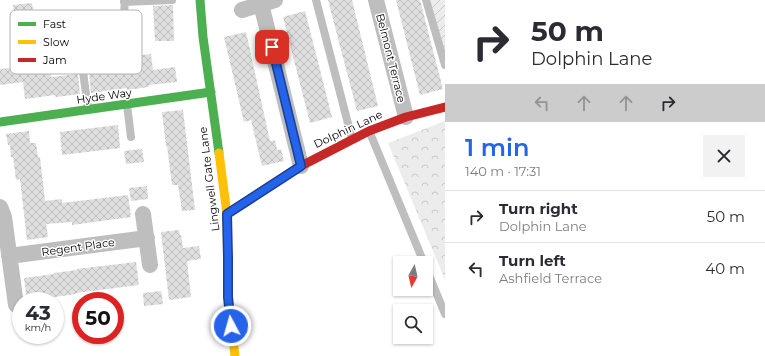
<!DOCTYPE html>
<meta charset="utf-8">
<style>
:root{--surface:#fff;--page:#f2f2f3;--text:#2b2b33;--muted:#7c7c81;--line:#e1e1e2;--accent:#2563eb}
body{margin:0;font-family:Montserrat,sans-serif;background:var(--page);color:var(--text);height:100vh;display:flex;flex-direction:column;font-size:15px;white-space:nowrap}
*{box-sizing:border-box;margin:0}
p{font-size:13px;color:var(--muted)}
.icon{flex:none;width:22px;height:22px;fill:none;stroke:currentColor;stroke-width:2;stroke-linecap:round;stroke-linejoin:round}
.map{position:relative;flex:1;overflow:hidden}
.drawer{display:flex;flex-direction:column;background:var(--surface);width:320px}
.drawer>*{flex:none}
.hud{background:#fff;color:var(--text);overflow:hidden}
.needle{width:26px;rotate:188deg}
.tools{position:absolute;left:393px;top:256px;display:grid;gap:8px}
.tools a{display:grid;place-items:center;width:40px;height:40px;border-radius:0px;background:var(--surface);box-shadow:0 1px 3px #0004;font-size:20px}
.speed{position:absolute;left:12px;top:292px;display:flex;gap:8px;font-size:20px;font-weight:700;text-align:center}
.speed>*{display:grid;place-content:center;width:52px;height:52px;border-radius:50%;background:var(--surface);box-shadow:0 1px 3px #0004;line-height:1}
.speed small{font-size:10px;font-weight:400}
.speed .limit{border:6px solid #d22;background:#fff;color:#111}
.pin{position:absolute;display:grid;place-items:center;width:34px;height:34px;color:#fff;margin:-17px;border-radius:8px;box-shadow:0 2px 6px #0006}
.me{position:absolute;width:44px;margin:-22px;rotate:354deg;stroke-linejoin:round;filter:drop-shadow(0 0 3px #0008)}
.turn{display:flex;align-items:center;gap:14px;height:84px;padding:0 20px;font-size:18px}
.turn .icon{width:52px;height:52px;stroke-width:2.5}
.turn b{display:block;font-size:28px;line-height:34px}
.lanes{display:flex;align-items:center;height:38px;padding:0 20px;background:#0003;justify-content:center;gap:20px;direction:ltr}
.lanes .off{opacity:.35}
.round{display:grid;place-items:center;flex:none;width:42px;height:42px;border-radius:0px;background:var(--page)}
.overview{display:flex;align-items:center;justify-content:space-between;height:68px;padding:0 20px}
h1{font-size:24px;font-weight:600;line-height:30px;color:var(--accent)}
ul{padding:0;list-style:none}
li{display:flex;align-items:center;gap:12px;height:52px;padding:0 20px;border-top:1px solid var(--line)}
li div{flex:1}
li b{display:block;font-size:15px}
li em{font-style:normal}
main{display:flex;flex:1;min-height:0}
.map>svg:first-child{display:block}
.forest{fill:url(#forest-crowns)}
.garden{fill:url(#garden-furrows)}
.building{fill:url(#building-cross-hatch)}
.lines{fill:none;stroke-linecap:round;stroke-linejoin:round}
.lane{stroke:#bebebe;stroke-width:8}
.street{stroke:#bebebe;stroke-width:16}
.fast{stroke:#4caf50;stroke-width:9}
.slow{stroke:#ffc107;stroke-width:9}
.jam{stroke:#c62828;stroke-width:9}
.route-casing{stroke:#184099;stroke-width:10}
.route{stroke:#2563eb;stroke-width:7}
.labels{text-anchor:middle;stroke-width:3;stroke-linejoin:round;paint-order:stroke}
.street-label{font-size:11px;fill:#000;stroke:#fff}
.key{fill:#fff;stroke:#b2b2b2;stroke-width:1}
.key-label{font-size:11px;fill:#000}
</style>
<main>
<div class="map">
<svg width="445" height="356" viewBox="0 0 445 356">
<defs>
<pattern id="forest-crowns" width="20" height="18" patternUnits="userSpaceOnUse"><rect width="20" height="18" fill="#ececec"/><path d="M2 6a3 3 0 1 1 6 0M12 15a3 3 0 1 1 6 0" fill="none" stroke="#c9c9c9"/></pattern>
<pattern id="garden-furrows" width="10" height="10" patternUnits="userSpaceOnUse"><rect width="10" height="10" fill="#ececec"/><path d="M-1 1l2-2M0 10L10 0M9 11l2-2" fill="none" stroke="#c9c9c9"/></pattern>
<pattern id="building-cross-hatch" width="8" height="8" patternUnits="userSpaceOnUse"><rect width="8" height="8" fill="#dfdfdf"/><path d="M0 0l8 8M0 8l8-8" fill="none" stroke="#bebebe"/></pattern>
</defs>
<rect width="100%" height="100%" fill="#fff"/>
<path class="forest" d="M445,121V280L388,143Z"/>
<path class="garden" d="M426,0H445V65Z"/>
<path class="building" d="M328,0H352L378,106L357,111Z
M396,0H420L443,89L420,95Z
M32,3L40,62L49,61L51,77L78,74L80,94L56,97L55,95L25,99L23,82L0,85V69L20,67L13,5Z
M173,5L174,41H155L153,6Z
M305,11L332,117L310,123L283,17Z
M246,32L270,141L275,140L277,150L281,149L284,161L262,166L251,120L244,122L224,37Z
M124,50L125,57L151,54L153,70L175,67L177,82L149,85V87L127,90V88L91,93L89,71L113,68L111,52Z
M183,110L195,210L182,211L178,185H172L167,146H166L162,112Z
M118,125L120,148L62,155L60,132Z
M29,131L30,143H36L38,157H40L45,201L62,199V203L128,195L131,217L72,225V222L46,224L48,237L27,240L20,179L16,180L13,157H11L10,145H8L6,134Z
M142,149L144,162L126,164L124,151Z
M147,186L148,199L131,201L129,188Z
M179,230L180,236L181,235L183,248L199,246L201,259L187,261L191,297L169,300L161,232Z
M136,262L139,285L76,293V294L27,301L24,278L54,274V273L77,270V269Z
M161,291L163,304L144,306L143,293Z"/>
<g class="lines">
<path class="lane" d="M316,0L352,139
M426,0L445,65
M124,2L172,0
M84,21L80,49L88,109
M123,28L125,0
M127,105L131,137
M370,133L424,263
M426,268L445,314"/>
<path class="street" d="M376,0L406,117
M261,4L301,166
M242,10L275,0
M0,207L4,217L16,305
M143,214L150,265
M9,256L147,238"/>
<path class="fast" d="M200,0L203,37L219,153
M0,122L211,92"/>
<path class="slow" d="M219,153L227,214L228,297L235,356"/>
<path class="jam" d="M227,214L301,166L369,131L406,117L445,107"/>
</g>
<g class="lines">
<g class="route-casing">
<path id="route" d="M231,326L228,297V258L227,214L301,166L272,47"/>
</g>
<use href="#route" class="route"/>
</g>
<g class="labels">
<g class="street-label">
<text transform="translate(391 58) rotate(76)" y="4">Belmont Terrace</text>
<text transform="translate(104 96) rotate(-8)" y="4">Hyde Way</text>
<text transform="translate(348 129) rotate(-25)" y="4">Dolphin Lane</text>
<text transform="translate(209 179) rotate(-97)" y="4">Lingwell Gate Lane</text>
<text transform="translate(78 247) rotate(-8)" y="4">Regent Place</text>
</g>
</g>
<rect x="10" y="10" width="132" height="64" rx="6" class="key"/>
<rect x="18" y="22" width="18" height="4" fill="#4caf50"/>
<rect x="18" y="40" width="18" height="4" fill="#ffc107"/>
<rect x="18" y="58" width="18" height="4" fill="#c62828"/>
<g class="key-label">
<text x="43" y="28">Fast</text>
<text x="43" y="46">Slow</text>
<text x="43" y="64">Jam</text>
</g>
</svg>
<div class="tools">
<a><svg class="needle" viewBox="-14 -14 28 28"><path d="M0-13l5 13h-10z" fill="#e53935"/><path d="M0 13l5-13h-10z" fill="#7c7c81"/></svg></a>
<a><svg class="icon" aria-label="search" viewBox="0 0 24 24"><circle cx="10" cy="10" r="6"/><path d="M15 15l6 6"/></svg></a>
</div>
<div class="speed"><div>43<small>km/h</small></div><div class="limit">50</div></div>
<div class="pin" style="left:272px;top:47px;background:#d93025"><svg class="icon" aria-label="arrive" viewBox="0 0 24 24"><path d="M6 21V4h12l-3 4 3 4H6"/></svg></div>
<svg class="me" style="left:231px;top:326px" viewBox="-20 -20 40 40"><circle r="17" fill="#2563eb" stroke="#fff" stroke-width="3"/><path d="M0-11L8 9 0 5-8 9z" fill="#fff"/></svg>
</div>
<section class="drawer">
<div class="hud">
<div class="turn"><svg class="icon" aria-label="right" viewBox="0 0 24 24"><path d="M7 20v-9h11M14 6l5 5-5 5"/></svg><div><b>50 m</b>Dolphin Lane</div></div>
<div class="lanes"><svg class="icon off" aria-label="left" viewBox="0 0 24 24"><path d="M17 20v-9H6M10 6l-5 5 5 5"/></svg><svg class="icon off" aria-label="ahead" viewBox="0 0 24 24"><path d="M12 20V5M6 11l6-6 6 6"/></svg><svg class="icon off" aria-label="ahead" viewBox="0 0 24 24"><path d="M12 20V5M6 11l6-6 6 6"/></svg><svg class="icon" aria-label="right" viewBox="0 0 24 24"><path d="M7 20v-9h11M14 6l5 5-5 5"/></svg></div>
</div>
<div class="overview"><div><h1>1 min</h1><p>140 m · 17:31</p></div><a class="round"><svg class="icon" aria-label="close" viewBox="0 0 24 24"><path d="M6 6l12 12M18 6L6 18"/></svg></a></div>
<ul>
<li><svg class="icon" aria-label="right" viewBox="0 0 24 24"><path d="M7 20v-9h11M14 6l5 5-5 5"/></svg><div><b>Turn right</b><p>Dolphin Lane</p></div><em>50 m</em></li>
<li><svg class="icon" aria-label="left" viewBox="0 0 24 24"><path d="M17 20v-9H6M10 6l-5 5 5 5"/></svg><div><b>Turn left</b><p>Ashfield Terrace</p></div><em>40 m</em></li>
</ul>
</section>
</main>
